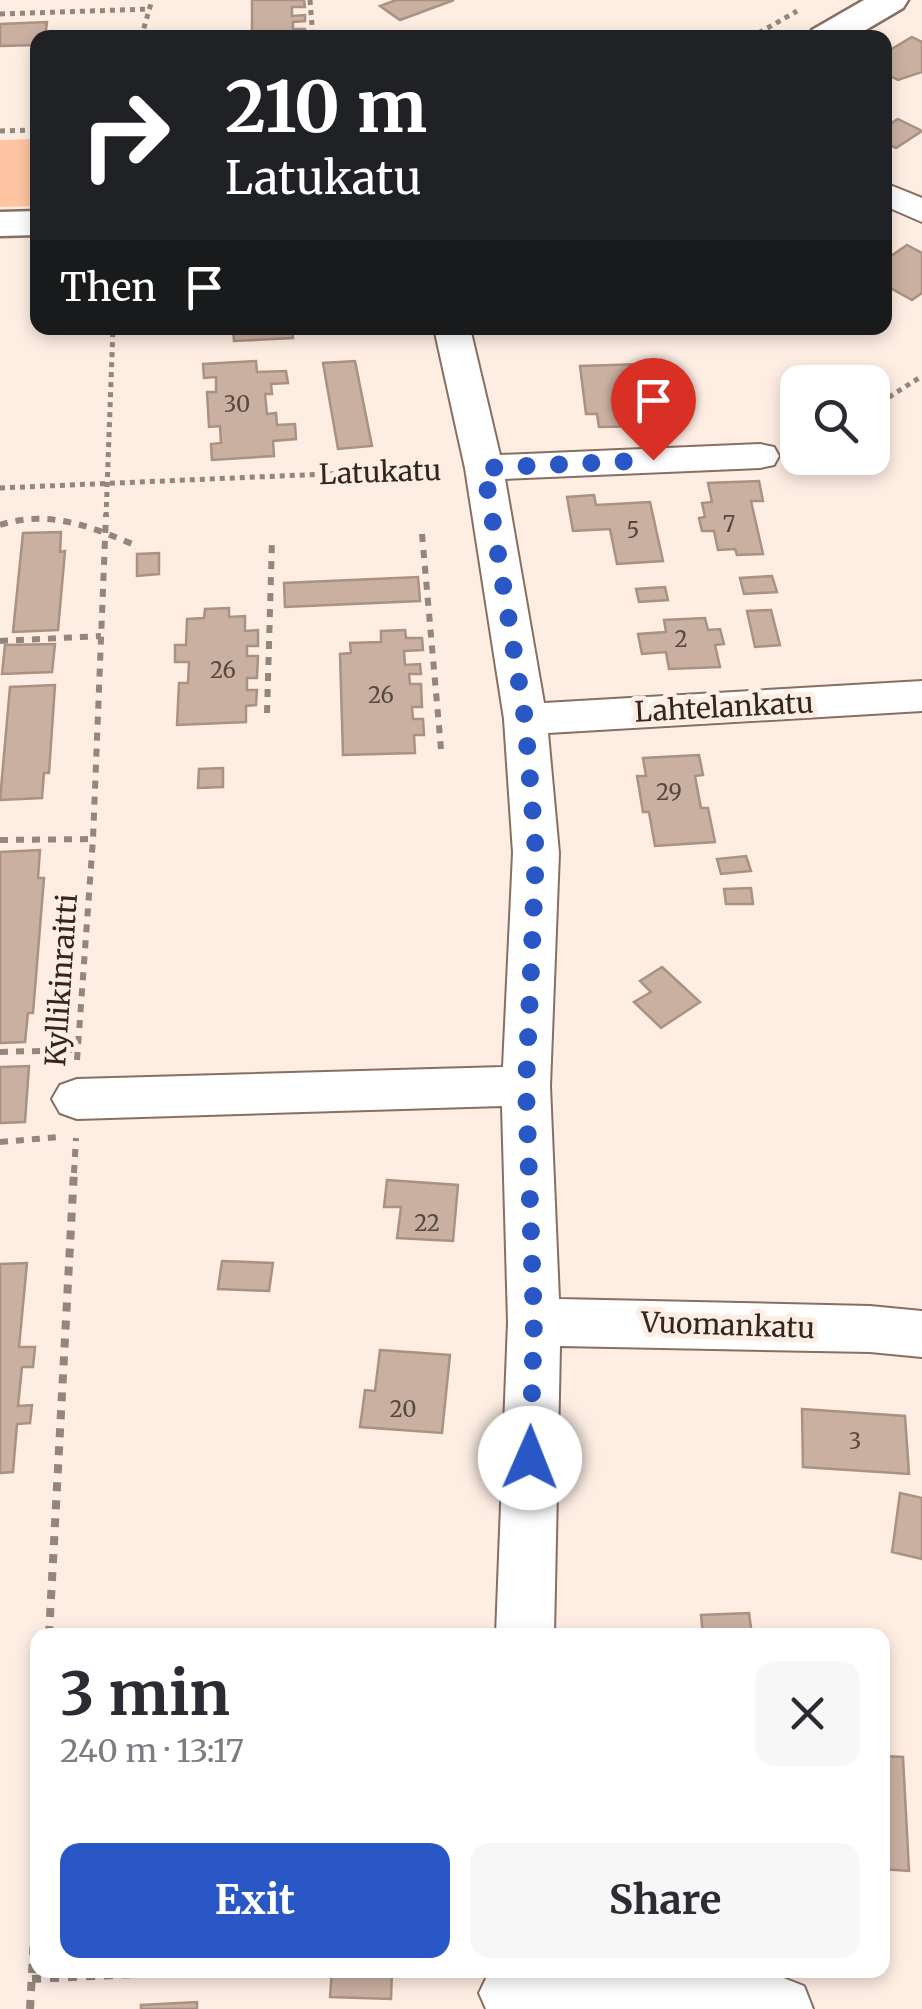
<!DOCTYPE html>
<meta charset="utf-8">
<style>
:root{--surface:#fff;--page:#f7f7f7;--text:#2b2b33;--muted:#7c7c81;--accent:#2958c6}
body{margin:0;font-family:Merriweather,serif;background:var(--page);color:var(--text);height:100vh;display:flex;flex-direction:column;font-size:38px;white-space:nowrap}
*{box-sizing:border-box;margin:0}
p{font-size:32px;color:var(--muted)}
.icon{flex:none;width:55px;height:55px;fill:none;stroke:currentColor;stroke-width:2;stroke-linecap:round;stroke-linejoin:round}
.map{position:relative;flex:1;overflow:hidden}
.drawer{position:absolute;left:30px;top:1628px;width:860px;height:350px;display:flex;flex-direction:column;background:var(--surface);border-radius:20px;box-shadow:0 5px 15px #0003}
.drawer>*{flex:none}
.banner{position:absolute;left:30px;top:30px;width:862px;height:305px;border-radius:20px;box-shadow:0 5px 15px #0003;background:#202124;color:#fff;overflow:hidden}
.fabs{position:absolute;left:780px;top:365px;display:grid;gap:20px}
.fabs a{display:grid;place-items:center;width:110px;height:110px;border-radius:20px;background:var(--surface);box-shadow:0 5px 15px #0003;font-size:50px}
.pin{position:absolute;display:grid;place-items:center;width:85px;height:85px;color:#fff;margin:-102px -42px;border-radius:50% 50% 50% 0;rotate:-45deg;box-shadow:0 0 10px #0007}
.pin .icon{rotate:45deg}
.me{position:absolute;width:110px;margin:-55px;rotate:1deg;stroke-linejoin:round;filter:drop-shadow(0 0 8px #0008)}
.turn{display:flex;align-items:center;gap:35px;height:210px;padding:0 30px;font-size:45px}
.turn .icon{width:130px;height:130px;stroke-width:2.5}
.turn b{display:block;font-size:70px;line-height:85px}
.then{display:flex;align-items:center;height:95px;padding:0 30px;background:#0003;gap:20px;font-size:38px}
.round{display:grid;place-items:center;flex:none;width:105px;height:105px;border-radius:20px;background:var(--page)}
.summary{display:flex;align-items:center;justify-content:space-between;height:170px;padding:0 30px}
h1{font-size:60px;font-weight:700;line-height:75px}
.cta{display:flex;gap:20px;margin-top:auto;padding:20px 30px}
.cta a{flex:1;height:115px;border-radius:20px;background:var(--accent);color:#fff;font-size:40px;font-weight:700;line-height:115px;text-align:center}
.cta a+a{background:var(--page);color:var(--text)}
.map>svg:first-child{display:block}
.green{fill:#fec5a2}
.building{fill:#cab0a1;stroke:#aa9182;stroke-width:2.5}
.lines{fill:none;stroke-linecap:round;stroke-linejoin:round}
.minor-casing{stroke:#876f61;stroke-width:4}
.tertiary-casing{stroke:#876f61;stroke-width:5}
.path-far2{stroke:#92867d;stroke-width:5;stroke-dasharray:5 5;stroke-linecap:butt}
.path-far1{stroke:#92867d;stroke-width:6;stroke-dasharray:8 8;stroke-linecap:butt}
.path{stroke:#92867d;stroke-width:8;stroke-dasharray:9 9;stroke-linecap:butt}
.minor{fill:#fff;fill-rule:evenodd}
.tertiary{fill:#fff;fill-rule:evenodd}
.route{stroke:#2958c6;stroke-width:18;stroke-dasharray:0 32.4}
.labels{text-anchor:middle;stroke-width:10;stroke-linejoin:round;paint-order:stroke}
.number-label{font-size:22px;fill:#564940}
.street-label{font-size:28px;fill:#302720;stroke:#fdede3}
</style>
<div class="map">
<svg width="922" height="2009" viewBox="0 0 922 2009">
<rect width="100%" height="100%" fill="#fdede3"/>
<path class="green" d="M37,139V206L0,207V140Z"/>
<path class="building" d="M252,0H304L305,7H292V16L305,15V21L293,22V29H305L306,35L252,38Z
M396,0H454L400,20L380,6Z
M47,22L45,38H38V45L0,46V24Z
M912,37L922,42V72L898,80L885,74V53Z
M898,119L922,131L896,148L885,143V127Z
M907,245L922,253V293L912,300L885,285V260Z
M233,328H292L293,338L234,341Z
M256,361L257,372L286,371L288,383L271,384L272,394H265L267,414L276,413L277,425L295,424L296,439L273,441L274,456L212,460L211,444L221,443L220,426L209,427L207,392H216V377L204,378L203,364Z
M355,361L372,446L338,449L323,363Z
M642,364L651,426L599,427L597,414H586L580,366Z
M759,481L763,501H751L763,554L737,555L735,549L718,550L714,531H702L699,518L705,517L702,503L712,502L708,483Z
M594,495L596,505L650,502L663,561L617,564L610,529L573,531L567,497Z
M61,532L60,552L65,551L58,630L13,632L23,533Z
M159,553V574L137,576V554Z
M772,576L777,592L744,594L740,578Z
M418,577L420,601L285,607L284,583Z
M665,587L668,600L639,602L636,589Z
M229,608V617L245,616V631L258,630V646H247V656H258L257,678H247V690H257L256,705L246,706V722L177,725L179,683H188L189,662H175V645H186L187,619L204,618L205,609Z
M771,610L780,645L755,647L747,611Z
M705,618L708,630L720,629L724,644L715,645L720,667L669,669L666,652L642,654L638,634L666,632L664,620Z
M405,630L406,638H422L423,650L404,651L405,665L420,664L421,674H409L410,684H421L422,707H412L413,719H423L424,735H414L415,753L343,755L340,654L351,653L350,643L381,642V631Z
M55,644L52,672L2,674L5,645Z
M55,685L49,773H44L42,798L0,800L10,687Z
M699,755L703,775L695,776L701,808H708L715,842L655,846L649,812H643L637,776H646L643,758Z
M223,768V787L198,788L199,769Z
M40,850L38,878H44L33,1013H28L25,1042L0,1043V852Z
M746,856L751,871L721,874L717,859Z
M751,888L753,904H726L724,889Z
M662,967L700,1002L661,1028L634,1002L651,992L640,981Z
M29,1066L25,1122L0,1123V1067Z
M387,1180L458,1185L453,1241L397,1238L401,1207H384Z
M222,1261L273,1263L269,1291L218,1289Z
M27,1263L19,1347H35L33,1367H22L18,1406L32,1405L30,1423L17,1424L13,1472L0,1473V1264Z
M380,1350L450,1355L442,1433L360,1427L365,1390L375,1391Z
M802,1409L905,1416L909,1474L803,1467Z
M900,1493L922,1498V1559L892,1552Z
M749,1613L752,1635H703L701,1615Z
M882,1756L903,1757L909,1871L882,1869Z
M332,1970H392L391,1999L330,1997Z
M197,2002V2009H141V2005Z"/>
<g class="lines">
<g class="minor-casing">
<path id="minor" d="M885,183L922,198V222L885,206Z
M434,328H470L500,455L760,444L774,447L779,456L774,465L760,468L505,479L544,703L922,681V711L548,733L559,853L550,1086L559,1299L870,1306L922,1311V1357L870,1352L560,1346L554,1635H496L508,1322L502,1106L77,1119L60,1113L52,1099L60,1085L77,1079L503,1067L513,853L504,719L465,468Z
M490,1970H741L781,1977L804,1986L813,2009H486L479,1993Z"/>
</g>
<g class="tertiary-casing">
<path id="tertiary" d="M864,0H908L903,8L852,38H807L812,30Z
M38,211V235L0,236V212Z"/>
</g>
<path class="path-far2" d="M310,0L313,38
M0,14L150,9
M141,38L152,0
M750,38L797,11
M0,131L38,130
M872,408L922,376
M0,488L443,469
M106,517L113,328"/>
<path class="path-far1" d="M0,525C49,509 92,527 137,546
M422,534L441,749
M0,641L101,636
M267,713L272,540
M0,840L93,839
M0,1052L76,1050
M77,1060L93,839L106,514
M0,1142L60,1137
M74,1173L76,1138"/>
<path class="path" d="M49,1635L74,1171
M32,1979L217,1970
M30,2009L38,1865"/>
<use href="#minor" class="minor"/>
<use href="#tertiary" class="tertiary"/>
</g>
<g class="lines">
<path class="route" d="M530,1458L534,1322L526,1086L536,853L525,719L484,468L653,460"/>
</g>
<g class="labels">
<g class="number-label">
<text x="237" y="412">30</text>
<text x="729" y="532">7</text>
<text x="633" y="538">5</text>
<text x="681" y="647">2</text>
<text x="223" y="678">26</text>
<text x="381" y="703">26</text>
<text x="669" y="800">29</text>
<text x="427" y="1231">22</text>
<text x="403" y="1417">20</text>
<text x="855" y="1449">3</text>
</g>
<g class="street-label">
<text transform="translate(380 472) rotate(-2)" y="10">Latukatu</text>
<text transform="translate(724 707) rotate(-3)" y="10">Lahtelankatu</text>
<text transform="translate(61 980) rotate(-86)" y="10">Kyllikinraitti</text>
<text transform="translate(728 1325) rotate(2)" y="10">Vuomankatu</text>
</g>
</g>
</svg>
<div class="fabs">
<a><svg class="icon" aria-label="search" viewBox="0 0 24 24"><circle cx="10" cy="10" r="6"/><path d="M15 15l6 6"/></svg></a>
</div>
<div class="pin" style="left:653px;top:460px;background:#d93025"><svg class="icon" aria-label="arrive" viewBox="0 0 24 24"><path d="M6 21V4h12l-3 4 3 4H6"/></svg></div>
<svg class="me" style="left:530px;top:1458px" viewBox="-20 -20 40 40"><circle r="19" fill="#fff"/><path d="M0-13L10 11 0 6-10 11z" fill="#2958c6"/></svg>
<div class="banner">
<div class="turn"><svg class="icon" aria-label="right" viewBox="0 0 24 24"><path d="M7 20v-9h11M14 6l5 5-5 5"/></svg><div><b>210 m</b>Latukatu</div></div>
<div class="then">Then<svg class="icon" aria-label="arrive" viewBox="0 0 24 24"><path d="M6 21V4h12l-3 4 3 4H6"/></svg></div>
</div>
<section class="drawer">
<div class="summary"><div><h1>3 min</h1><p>240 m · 13:17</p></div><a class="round"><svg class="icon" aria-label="close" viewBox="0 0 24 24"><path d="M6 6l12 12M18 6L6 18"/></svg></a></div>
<div class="cta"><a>Exit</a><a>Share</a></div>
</section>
</div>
